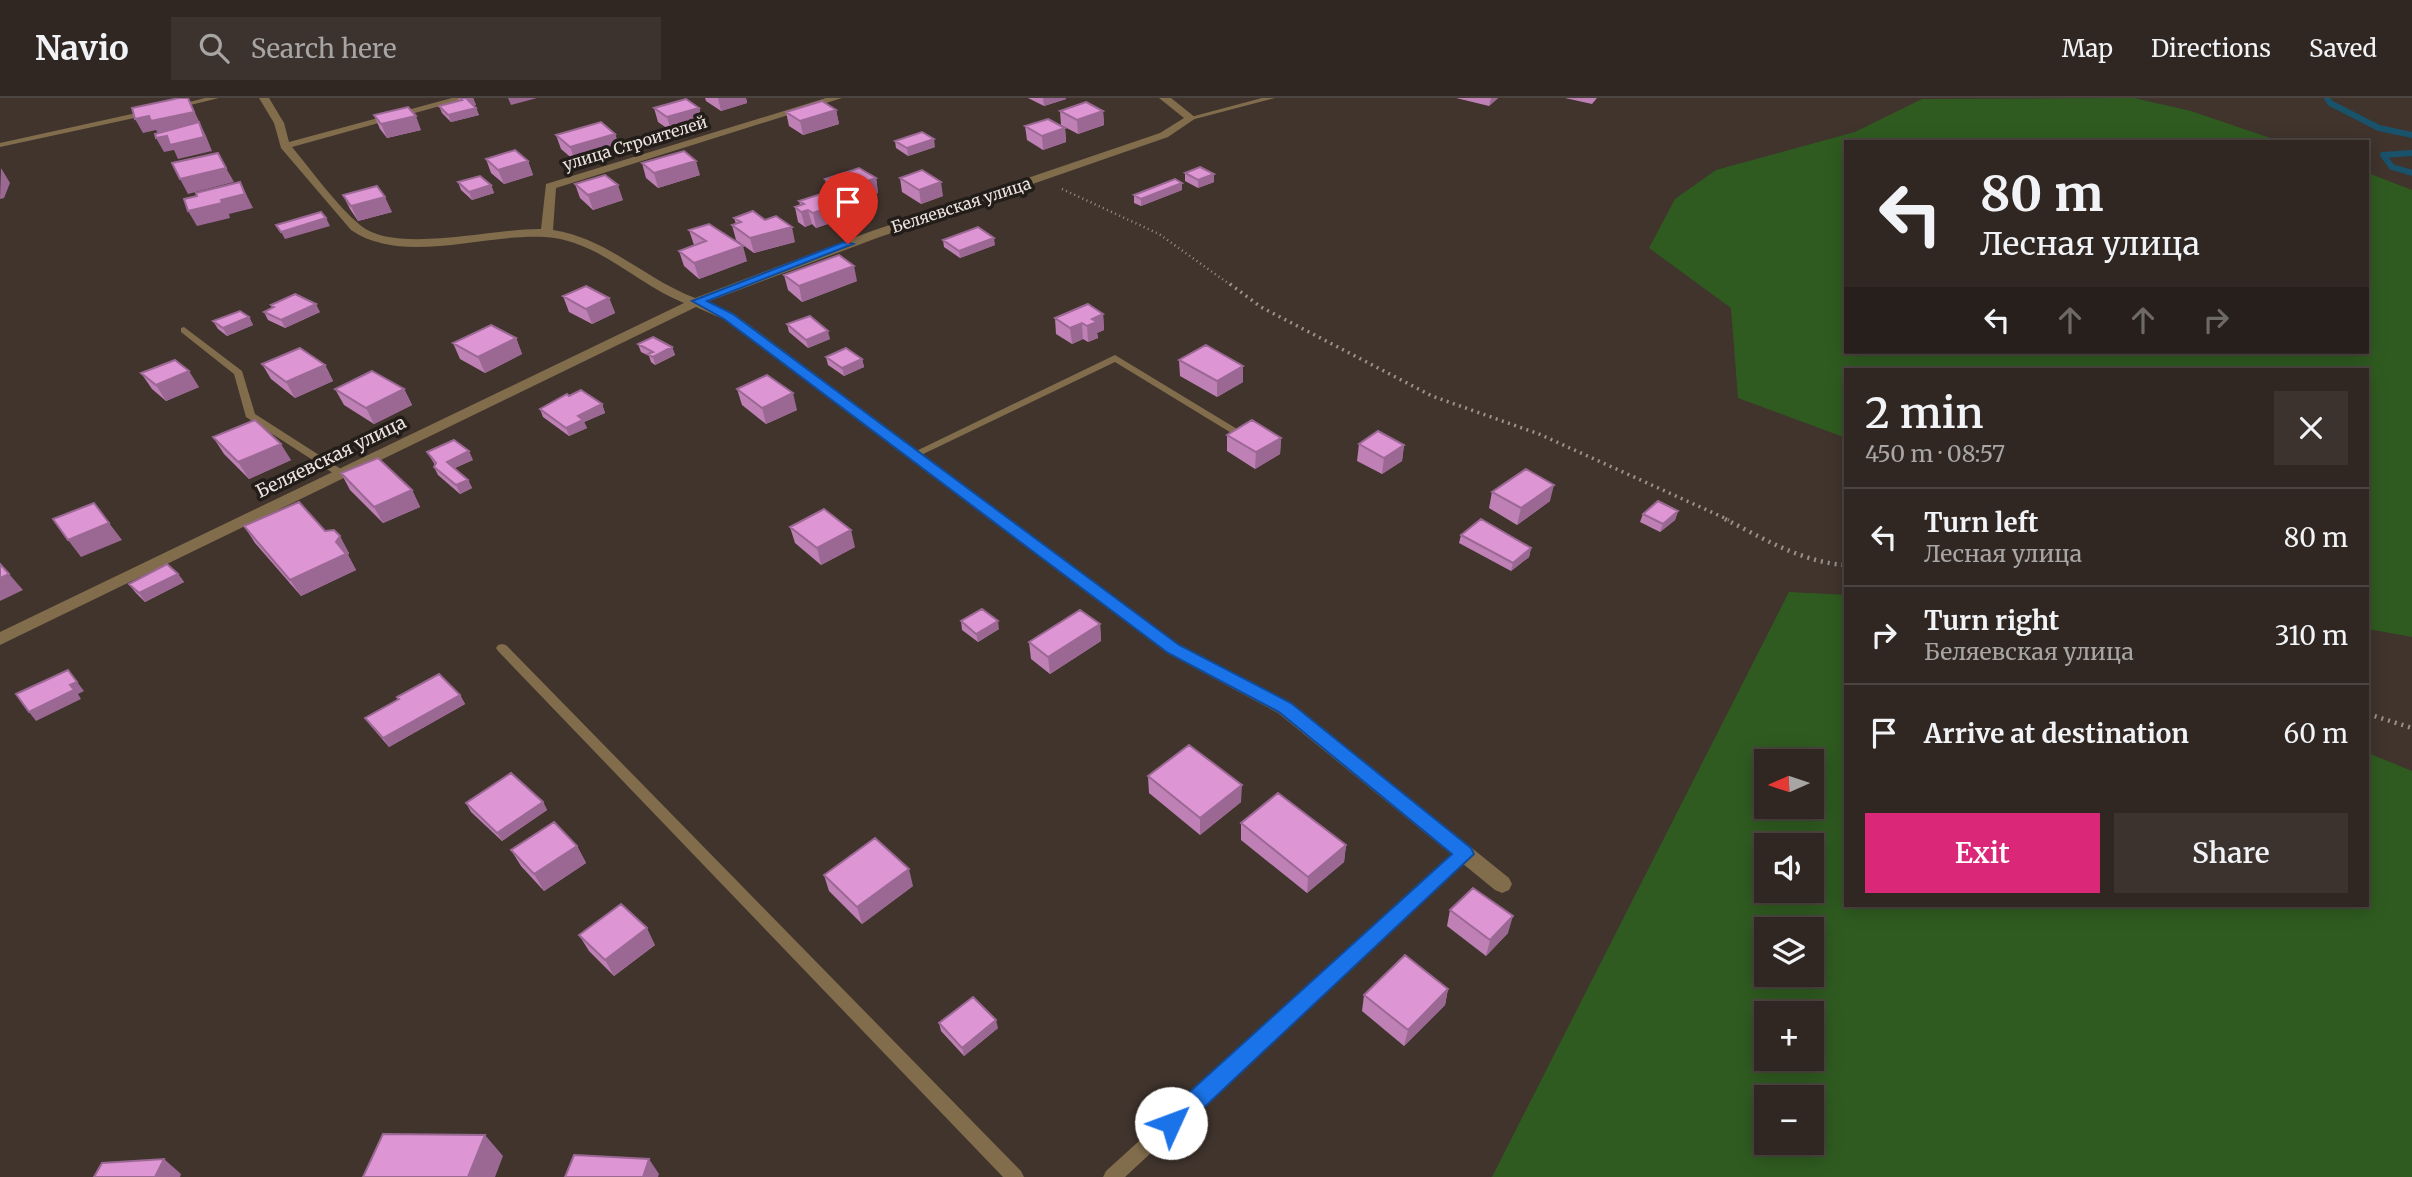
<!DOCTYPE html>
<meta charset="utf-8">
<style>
:root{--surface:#302722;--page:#3c332f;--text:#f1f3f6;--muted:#a8a5a5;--line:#4b4440;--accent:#db2777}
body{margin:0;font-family:Merriweather,serif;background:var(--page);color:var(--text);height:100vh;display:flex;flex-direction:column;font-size:26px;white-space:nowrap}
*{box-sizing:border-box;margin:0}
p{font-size:23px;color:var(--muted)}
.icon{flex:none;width:38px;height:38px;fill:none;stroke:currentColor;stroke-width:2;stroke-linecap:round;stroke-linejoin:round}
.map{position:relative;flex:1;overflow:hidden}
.sheet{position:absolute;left:1844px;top:270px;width:525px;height:539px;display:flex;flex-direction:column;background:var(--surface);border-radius:0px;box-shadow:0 4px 18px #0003,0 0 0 2px var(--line)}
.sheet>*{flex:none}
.guide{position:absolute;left:1844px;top:42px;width:525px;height:214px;border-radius:0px;box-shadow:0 4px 18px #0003,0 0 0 2px var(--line);background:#302722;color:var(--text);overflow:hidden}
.needle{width:46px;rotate:267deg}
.fabs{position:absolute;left:1754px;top:651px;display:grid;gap:14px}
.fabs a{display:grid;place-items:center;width:70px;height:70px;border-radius:0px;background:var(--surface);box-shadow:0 4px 18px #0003,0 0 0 2px var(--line);font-size:35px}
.pin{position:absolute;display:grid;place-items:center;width:60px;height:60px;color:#fff;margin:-72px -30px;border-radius:50% 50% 50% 0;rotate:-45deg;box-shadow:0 0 7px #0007}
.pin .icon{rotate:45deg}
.me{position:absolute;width:77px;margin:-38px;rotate:47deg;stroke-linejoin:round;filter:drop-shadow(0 0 5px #0008)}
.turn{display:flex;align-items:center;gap:24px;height:147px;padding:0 21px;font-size:32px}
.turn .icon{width:91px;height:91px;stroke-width:2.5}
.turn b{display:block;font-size:49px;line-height:60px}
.lanes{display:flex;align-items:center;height:66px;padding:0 21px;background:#0003;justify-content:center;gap:35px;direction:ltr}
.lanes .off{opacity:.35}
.round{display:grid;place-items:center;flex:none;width:74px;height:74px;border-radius:0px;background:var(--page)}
.overview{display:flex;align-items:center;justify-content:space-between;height:119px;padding:0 21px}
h1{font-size:42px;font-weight:600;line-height:52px}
.button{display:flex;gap:14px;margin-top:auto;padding:14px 21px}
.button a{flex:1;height:80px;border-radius:0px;background:var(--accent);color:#fff;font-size:28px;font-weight:600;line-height:80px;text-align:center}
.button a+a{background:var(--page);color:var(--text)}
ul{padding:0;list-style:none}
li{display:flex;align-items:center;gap:21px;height:98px;padding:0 21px;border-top:2px solid var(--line)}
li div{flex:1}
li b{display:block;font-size:26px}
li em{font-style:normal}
header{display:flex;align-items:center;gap:42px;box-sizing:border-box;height:98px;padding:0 35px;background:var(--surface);border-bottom:2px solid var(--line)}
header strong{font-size:33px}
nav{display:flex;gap:38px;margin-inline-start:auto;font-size:24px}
.search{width:490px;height:63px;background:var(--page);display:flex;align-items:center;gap:18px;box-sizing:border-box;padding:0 24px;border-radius:0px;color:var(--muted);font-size:26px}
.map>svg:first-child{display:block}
.green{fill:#2f5b20;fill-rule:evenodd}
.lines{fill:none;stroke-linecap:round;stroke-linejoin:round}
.stream{stroke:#18526b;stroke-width:6}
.path-far2{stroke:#9b918b;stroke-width:2.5;stroke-dasharray:1 3.5;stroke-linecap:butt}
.path-far1{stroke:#9b918b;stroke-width:3.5;stroke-dasharray:2 4.5;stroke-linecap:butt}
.path{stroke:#9b918b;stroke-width:4.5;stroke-dasharray:2 5;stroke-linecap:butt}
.lane{fill:#816d4c;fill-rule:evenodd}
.street{fill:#816d4c;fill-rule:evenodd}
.wall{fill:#be80b5}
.shaded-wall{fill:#9b6894}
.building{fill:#dd95d3;stroke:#9b6894;stroke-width:2}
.route{fill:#1a73e8;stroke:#114b97;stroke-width:2}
.labels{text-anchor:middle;stroke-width:7;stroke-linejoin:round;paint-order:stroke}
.far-street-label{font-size:16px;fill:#ece4df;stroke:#221d19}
.street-label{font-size:18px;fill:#ece4df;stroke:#221d19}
</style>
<header>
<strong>Navio</strong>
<div class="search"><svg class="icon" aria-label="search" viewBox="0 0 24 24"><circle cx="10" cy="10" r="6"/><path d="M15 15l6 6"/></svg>Search here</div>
<nav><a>Map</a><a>Directions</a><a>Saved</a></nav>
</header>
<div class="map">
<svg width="2412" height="1079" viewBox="0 0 2412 1079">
<rect width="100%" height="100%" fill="#40342d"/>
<path class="green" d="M2134,0L2191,13L2282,44H1846V254H2368V75L2412,92V539L2368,531V271H1846V340L1738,300L1731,210L1649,150L1675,101L1716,72L1855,34L1922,1Z
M1789,494L1846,497V807H2368V655L2412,673V1079H1492ZM1766,663H1811V709H1766ZM1766,747H1811V793H1766ZM1766,831H1811V877H1766ZM1766,915H1811V961H1766ZM1766,999H1811V1045H1766Z"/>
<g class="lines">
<path class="stream" d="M2327,0L2330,5L2379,30L2412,37
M2412,55L2383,57L2392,69L2412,75"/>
<path class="path-far2" d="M1062,91L1159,136L1232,188"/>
<path class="path-far1" d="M1230,186L1261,209L1432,298L1539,336L1729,422"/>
<path class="path" d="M1725,421C1762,440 1804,465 1846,467
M2368,616L2412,630"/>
<path class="lane" d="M205,0H219L178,10L174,8Z
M1262,0H1275L1191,22L1187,20Z
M150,12L154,14L153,16L0,49V45Z
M184,229L242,273L255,316L344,373L345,375L344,377H336L246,319L234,276L181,234V230Z
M1115,257L1242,334L1237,337L1233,336L1115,264L917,359L913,360L908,357Z
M502,546L506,547L1021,1073L1024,1079H1003L498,553L496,550L498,547Z
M1465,750L1470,752L1472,756L1470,760L1125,1079H1103L1106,1073L1460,752Z"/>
<path class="street" d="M259,0H269L284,25L289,44L452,0H469L292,49C313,74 336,107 360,127C395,157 495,130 541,131L546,86L826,0H842L556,90L553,132C609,141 643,180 695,200L869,134L1160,35L1184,20L1159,0H1171L1196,20L1168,39L877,140L707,204L733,215L1179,547L1292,605L1509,780L1512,786L1509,792L1502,795L1495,792L1278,615L1167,555L723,221L696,209L0,547V534L684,205C636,186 598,142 545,139C485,135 403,168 351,132L281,50L274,25Z"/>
</g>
<path class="wall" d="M458,0H473L476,7H474L476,10L479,17L451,24L442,15L439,8L459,3Z
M705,0H746L747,5L721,13L706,3Z
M1028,0H1066V1L1044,8Z
M1456,0H1498L1489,8Z
M1565,0H1597L1592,6Z
M654,10H699L703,23L671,33L658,24Z
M836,12L839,26L803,37L789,28L786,14Z
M1060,13H1103L1104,27L1078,36L1061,27Z
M374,17L421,32L387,40L380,31Z
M1025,28L1065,30L1066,44L1043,52L1027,42Z
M615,36L620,50L575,63L561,51L556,37Z
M895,43L935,49L908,58L896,50Z
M486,61L528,63L533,77L504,86L491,75Z
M642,65L700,77L658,90L646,80Z
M1185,75L1214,84L1198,90L1185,83Z
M876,80L878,95L851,105L844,100L838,102L828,96L825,81Z
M900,80L943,98L921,106L902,94Z
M458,84L491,87L494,95L472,102L461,92Z
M575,86L623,102L593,112L580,100Z
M1182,92L1141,108L1134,105V97Z
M343,97L392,114L358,123L350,111Z
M799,103L842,121L816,130L812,126L805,129L798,124L795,109L800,107Z
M734,120L765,122L795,144L754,155L736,142L732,127L736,126Z
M689,132L747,163L699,181L684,168L679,153L694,147Z
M943,142L995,147L960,160L944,149Z
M784,177L857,183L802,204L788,192Z
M563,198L609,200L615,215L592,226L569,214Z
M271,207L320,214L285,230L268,222L264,214L272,210Z
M1103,216L1104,232L1097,235L1098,240L1088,244L1083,241L1072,246L1056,236L1055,220Z
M249,219L253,227L227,238L218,231L213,223Z
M787,226L830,241L808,250L789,234Z
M516,240L522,256L485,275L460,261L453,245Z
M638,246L672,249L675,257L655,267L651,264L649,258L641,254Z
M826,259L862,261L864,269L844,278L828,267Z
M1179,262L1243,268V284L1217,299L1180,278Z
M262,266L325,267L333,283L295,300L271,281Z
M141,275L199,289L166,303L152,291Z
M335,291H404L412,307L374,326L344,307Z
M737,291L797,312L766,326L742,307Z
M602,306L605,315L584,324L587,330L569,338L543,319L540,311Z
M1227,337L1281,340L1280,356L1255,371L1227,353Z
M213,339L291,362L249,381L224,356Z
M1359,346L1404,347L1402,363L1382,376L1357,363Z
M427,354L473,362L454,370L468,382L472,390L460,396L438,377L434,369L435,367Z
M341,375L412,392L420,409L383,425L350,392Z
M1492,394L1550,403L1517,427L1489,410Z
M1678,413L1675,422L1660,434L1640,424L1643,416Z
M244,428L325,433L349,455L348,457L356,472L301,498L255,445Z
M790,429L855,449L821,467L795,445Z
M1461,437L1531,450L1529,459L1511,473L1459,445Z
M178,476L184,484L145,504L135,494L129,486Z
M961,523L999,531L978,544L962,532Z
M1100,526L1101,543L1050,576L1031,561L1029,544Z
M460,597L465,606L389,649L371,628L365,620L398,602L397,599Z
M1148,678L1241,704L1200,737L1149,695Z
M543,704L547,712L502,743L471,714L466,705Z
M1241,725L1346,747L1344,764L1307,795L1241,742Z
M577,748L586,765L544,793L521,768L511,752Z
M824,777L913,788L862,826L829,793Z
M1450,812L1508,835L1486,858L1447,828Z
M579,837L655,847L614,878L589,853Z
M1448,891L1445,907L1404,948L1362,913L1364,897Z
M939,925L998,930L964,958L941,933Z"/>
<path class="shaded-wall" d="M188,0L206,38L212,53L178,61L174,52L164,54L156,40L167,38L204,39L159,37L156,32L143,35L135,21Z
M473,0L476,7L470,8L467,1Z
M508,0H537L511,7Z
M718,0H746L747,5L721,13Z
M1043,0H1066V1L1044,8Z
M1491,0H1498L1489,8Z
M476,10L479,17L451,24L448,17Z
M699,10L703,23L671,33L667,19Z
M836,12L839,26L803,37L800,23Z
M1103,13L1104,27L1078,36L1077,22Z
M416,18L421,32L387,40L381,26Z
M1065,30L1066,44L1043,52L1042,38Z
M615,36L620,50L575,63L570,49Z
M934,41L935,49L908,58L907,50Z
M528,63L533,77L504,86L498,72Z
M696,63L700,77L658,90L654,75Z
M1,70L10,85L4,100L0,101Z
M226,70L234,84L188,96L180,81Z
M1214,76V84L1198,90V82Z
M876,80L878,95L851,105L848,90Z
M240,84L253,110L229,116L230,120L197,128L188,113L221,102Z
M941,84L943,98L921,106L919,92Z
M1182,85V92L1141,108V101Z
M841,86L844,100L838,102L835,88Z
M491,87L494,95L472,102L469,94Z
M618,87L623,102L593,112L588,97Z
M385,99L392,114L358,123L351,108Z
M839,106L842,121L816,130L813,115Z
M808,112L812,126L805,129L801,114Z
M326,120L330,128L285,141L281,134Z
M792,129L795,144L754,155L750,140Z
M994,140L995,147L960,160L959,153Z
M743,148L747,163L699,181L694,165Z
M854,168L857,183L802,204L799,188Z
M609,200L615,215L592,226L586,211Z
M316,206L320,214L285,230L281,222Z
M1103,216L1104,232L1097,235L1098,240L1088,244L1087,228L1092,221Z
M249,219L253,227L227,238L223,230Z
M1082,225L1083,241L1072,246L1070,230Z
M828,233L830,241L808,250L806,242Z
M516,240L522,256L485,275L478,259Z
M672,249L675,257L655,267L653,259Z
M862,261L864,269L844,278L842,270Z
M325,267L333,283L295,300L286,284Z
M1243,268V284L1217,299V283Z
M189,273L199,289L166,303L156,287Z
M404,291L412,307L374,326L366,310Z
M793,295L797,312L766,326L762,310Z
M602,306L605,315L584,324L587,330L569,338L566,330L578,318Z
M1281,340L1280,356L1255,371L1256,354Z
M281,346L291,362L249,381L238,364Z
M1404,347L1402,363L1382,376L1384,360Z
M469,353L473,362L451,372L447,364Z
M468,382L472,390L460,396L456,387Z
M1554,387L1550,403L1517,427L1521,410Z
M412,392L420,409L383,425L374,409Z
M1678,413L1675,422L1660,434L1663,426Z
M109,425L122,442L81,459L68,442Z
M851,432L855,449L821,467L817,450Z
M340,438L349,455L348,457L356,472L301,498L290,482L336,444Z
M1531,450L1529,459L1511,473L1513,465Z
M9,476L23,492L0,503V480Z
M178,476L184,484L145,504L139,495Z
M998,523L999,531L978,544L976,536Z
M1100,526L1101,543L1050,576L1048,559Z
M68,572L84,593L78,596L81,601L36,623L29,614L70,587Z
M460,597L465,606L389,649L383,640Z
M1242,687L1241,704L1200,737V720Z
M543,704L547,712L502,743L497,735Z
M1346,747L1344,764L1307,795L1308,779Z
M577,748L586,765L544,793L534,776Z
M909,771L913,788L862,826L857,809Z
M1513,818L1508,835L1486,858L1490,842Z
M647,830L655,847L614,878L605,862Z
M1448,891L1445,907L1404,948L1408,932Z
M996,922L998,930L964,958L962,950Z
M485,1037L503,1058L495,1079H468Z
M164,1061L181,1076L180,1079H155Z
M649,1061L659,1076L658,1079H643Z"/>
<path class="building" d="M179,0H188L194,14L151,23L149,18L135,21L132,10Z
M459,0H472L467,1L476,10L448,17L439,8L462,2Z
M686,1L699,10L667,19L654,10Z
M822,3L836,12L800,23L786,14Z
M1086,4L1103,13L1077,22L1060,13Z
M408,9L416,18L381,26L374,17Z
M1048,21L1065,30L1042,38L1025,28Z
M199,24L204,39L170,47L167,38L156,40L155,36Z
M601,24L615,36L570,49L556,37Z
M922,34L934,41L907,50L895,43Z
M515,52L528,63L498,72L486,61Z
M684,53L696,63L654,75L642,65Z
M218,55L226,70L180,81L172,65Z
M1200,69L1214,76L1198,82L1185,75Z
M859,70L876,80L848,90L841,86L835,88L825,81Z
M922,72L941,84L919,92L900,80Z
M605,77L618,87L588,97L575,86Z
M480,78L491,87L469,94L458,84Z
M1175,81L1182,85L1141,101L1134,97Z
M240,84L245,96L221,102L222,105L188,113L184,101L197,98L196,95Z
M377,88L385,99L351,108L343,97Z
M824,95L839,106L813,115L808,112L801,114L795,109L804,106L799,103Z
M753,113L765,122L776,118L792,129L750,140L732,127L741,124L734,120Z
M321,114L326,120L281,134L276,127Z
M709,126L743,148L694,165L679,153L706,143L689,132Z
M978,129L994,140L959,153L943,142Z
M839,157L854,168L799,188L784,177Z
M586,188L609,200L586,211L563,198Z
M295,196L316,206L281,222L264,214L274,209L271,207Z
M1088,206L1103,216L1092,221L1097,224L1087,228L1082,225L1070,230L1055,220Z
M240,213L249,219L223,230L213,223Z
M810,218L828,233L806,242L787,226Z
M491,227L516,240L478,259L453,245Z
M653,239L672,249L653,259L648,256L653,254L638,246Z
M1206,247L1243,268L1217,283L1179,262Z
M300,250L325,267L286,284L262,266Z
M846,250L862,261L842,270L826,259Z
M175,262L189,273L156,287L141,275Z
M372,273L404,291L366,310L335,291Z
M767,277L793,295L762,310L737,291Z
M581,292L602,306L578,318L583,322L566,330L540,311L567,296L569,298Z
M255,322L281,346L238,364L213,339Z
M1252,322L1281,340L1256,354L1227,337Z
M1378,333L1404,347L1384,360L1359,346Z
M454,342L469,353L447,364L468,382L456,387L434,369L436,365L427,354Z
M378,360L412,392L374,409L341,375Z
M1526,371L1554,387L1521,410L1492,394Z
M1658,403L1678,413L1663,426L1643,416Z
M299,404L325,433L334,432L340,438L336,444L346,456L290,482L244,428Z
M94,405L109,425L68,442L53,421Z
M824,411L851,432L817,450L790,429Z
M1481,421L1531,450L1513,465L1461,437Z
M0,466L9,476L0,480Z
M167,466L178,476L139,495L129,486Z
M982,511L998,523L976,536L961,523Z
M1080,512L1100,526L1048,559L1029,544Z
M68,572L77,584L70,587L74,592L29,614L16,596Z
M439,576L460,597L383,640L365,620L399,601L397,599Z
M1189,647L1242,687L1200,720L1148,678Z
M511,675L543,704L497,735L466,705Z
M1278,695L1346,747L1308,779L1241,725Z
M554,724L577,748L534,776L511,752Z
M875,740L909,771L857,809L824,777Z
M1473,790L1513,818L1490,842L1450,812Z
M621,806L647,830L605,862L579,837Z
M1405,857L1448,891L1408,932L1364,897Z
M973,899L996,922L962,950L939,925Z
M383,1036L485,1037L468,1079H363Z
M574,1057L649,1061L643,1079H565Z
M164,1061L155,1079H94L102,1065Z"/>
<path class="route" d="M844,144L853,146L707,203L733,216L1179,547L1291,605L1471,750L1474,756L1179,1033L1171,1036L1163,1033L1160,1025L1163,1018L1452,756L1279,614L1168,555L724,221L692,203Z"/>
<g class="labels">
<g class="far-street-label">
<text transform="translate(635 45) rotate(-17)" y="6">улица Строителей</text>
<text transform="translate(961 107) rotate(-18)" y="6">Беляевская улица</text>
</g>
<g class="street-label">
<text transform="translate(331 359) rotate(-26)" y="6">Беляевская улица</text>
</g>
</g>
</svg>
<div class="fabs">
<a><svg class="needle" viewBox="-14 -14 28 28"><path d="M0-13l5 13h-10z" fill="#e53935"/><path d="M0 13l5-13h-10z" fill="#a8a5a5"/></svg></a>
<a><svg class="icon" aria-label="sound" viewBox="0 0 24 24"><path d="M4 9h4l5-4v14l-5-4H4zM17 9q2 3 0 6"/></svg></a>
<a><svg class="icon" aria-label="layers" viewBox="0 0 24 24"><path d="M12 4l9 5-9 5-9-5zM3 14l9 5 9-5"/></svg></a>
<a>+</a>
<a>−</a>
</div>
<div class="pin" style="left:848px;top:146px;background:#d93025"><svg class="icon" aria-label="arrive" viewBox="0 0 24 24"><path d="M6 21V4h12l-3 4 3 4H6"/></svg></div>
<svg class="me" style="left:1171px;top:1025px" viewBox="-20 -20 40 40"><circle r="19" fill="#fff"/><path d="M0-13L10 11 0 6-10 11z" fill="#1a73e8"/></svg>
<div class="guide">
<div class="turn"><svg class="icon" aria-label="left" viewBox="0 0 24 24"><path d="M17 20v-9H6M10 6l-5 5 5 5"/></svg><div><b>80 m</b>Лесная улица</div></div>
<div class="lanes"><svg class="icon" aria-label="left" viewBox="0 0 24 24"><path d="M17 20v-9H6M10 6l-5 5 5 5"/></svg><svg class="icon off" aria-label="ahead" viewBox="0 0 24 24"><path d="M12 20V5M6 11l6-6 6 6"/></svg><svg class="icon off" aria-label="ahead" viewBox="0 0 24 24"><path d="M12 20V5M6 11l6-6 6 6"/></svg><svg class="icon off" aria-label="right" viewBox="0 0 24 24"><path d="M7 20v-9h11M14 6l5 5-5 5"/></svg></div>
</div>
<section class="sheet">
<div class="overview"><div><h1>2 min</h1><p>450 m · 08:57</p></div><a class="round"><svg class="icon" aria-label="close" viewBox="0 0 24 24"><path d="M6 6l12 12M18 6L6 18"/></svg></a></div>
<ul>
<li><svg class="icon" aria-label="left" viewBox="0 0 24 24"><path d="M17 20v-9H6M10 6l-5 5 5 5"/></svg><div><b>Turn left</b><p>Лесная улица</p></div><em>80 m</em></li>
<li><svg class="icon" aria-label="right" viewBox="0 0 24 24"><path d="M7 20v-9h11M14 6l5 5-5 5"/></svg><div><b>Turn right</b><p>Беляевская улица</p></div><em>310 m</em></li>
<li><svg class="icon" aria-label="arrive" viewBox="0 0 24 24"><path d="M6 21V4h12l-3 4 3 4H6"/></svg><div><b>Arrive at destination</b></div><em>60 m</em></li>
</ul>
<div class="button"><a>Exit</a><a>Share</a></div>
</section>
</div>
